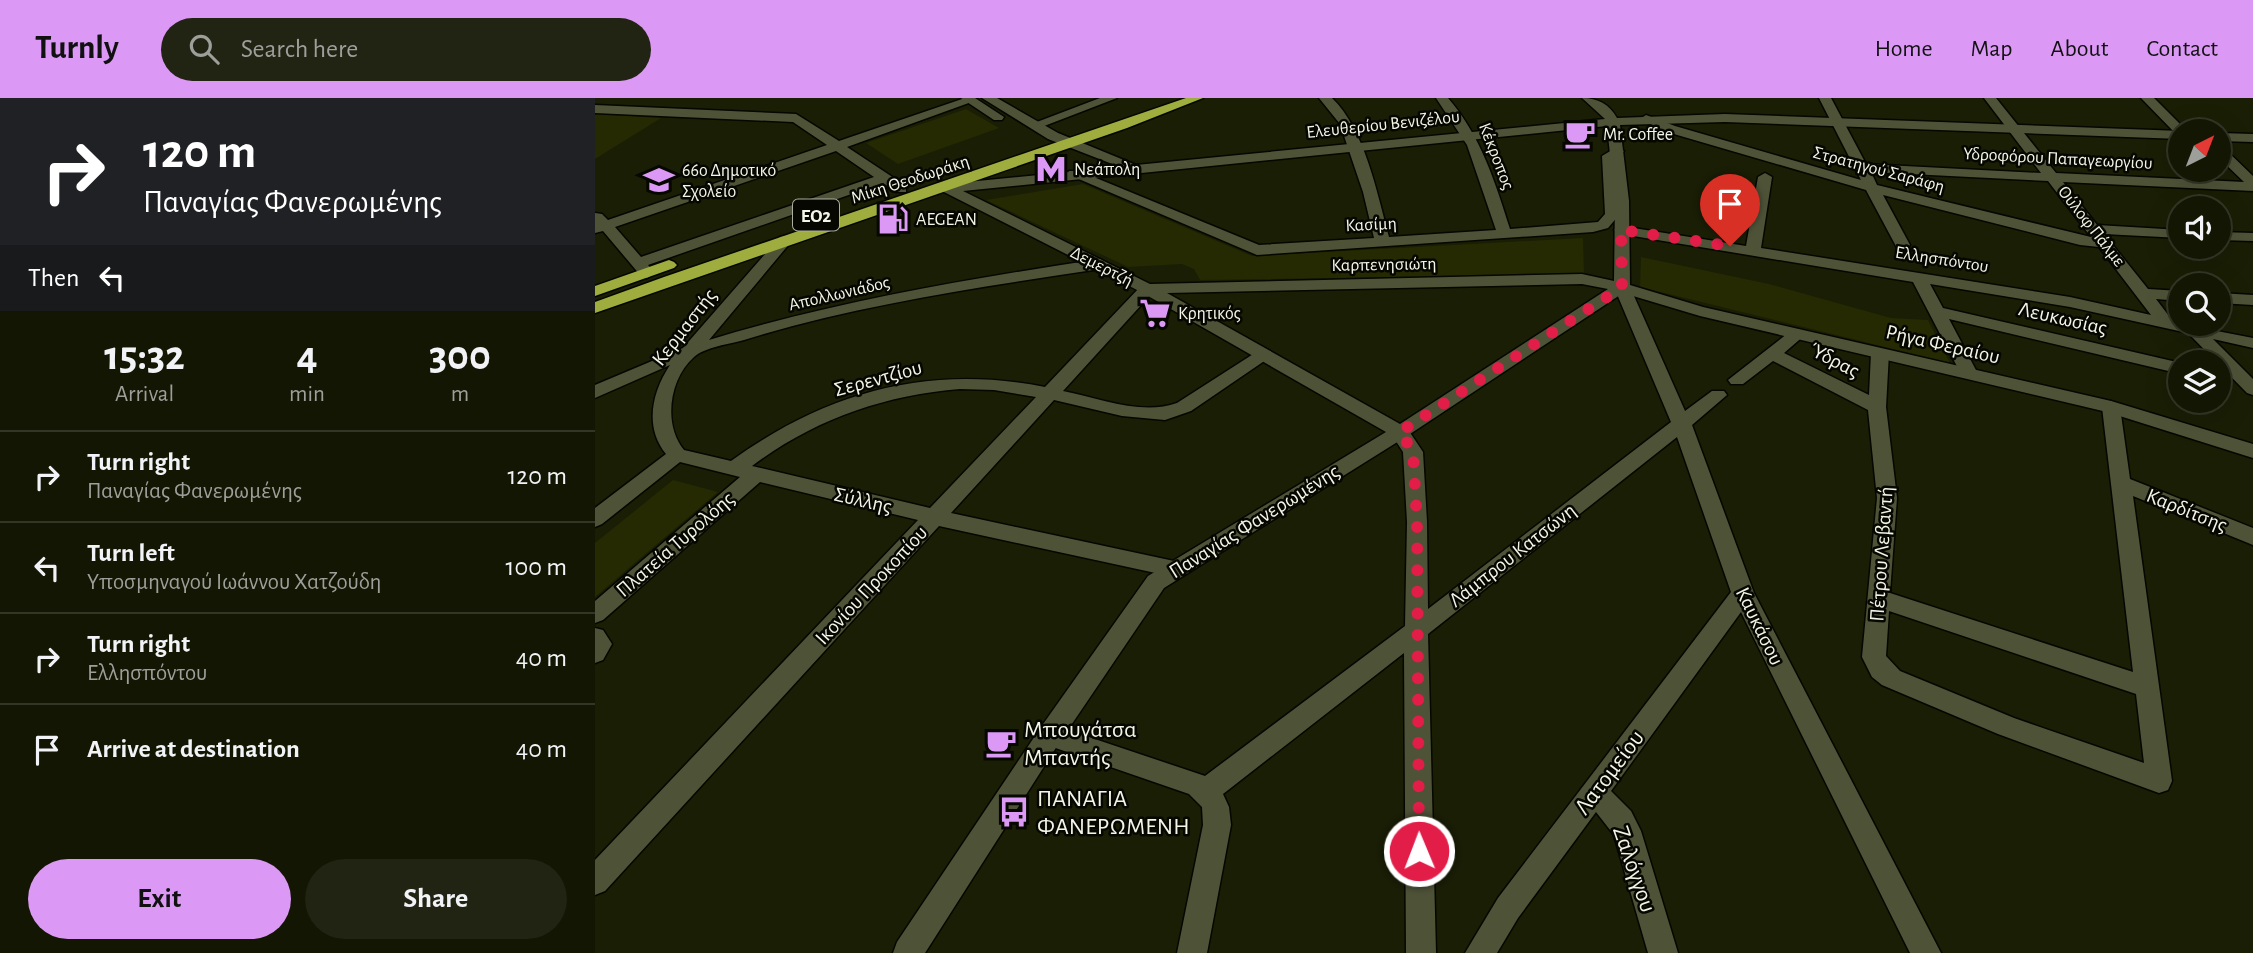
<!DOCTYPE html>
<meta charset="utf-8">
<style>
:root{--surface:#141604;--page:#212313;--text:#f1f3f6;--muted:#9d9f9a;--line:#333526;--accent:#db99f5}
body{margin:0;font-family:"Alegreya Sans",sans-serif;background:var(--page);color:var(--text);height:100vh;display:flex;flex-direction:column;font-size:26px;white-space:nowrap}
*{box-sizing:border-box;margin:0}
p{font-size:23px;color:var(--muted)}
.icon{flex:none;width:38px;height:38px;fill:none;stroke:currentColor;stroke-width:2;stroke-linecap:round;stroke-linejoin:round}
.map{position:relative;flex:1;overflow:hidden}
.side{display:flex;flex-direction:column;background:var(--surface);width:595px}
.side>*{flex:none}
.banner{background:#202124;color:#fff;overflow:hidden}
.needle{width:46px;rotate:42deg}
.fabs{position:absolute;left:1573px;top:21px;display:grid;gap:14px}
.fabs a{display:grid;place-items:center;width:63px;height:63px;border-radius:50%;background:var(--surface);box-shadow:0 7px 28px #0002,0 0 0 2px var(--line);font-size:35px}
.pin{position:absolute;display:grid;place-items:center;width:60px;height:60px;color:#fff;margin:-72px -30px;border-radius:50% 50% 50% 0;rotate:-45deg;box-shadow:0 0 7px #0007}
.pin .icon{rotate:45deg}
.me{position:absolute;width:77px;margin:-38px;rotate:359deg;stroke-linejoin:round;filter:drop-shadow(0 0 5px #0008)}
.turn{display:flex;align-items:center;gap:24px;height:147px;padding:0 28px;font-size:32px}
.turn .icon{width:91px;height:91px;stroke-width:2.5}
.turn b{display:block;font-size:49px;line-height:60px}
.then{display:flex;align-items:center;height:66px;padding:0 28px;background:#0003;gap:14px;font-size:26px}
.eta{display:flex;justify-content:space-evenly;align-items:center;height:119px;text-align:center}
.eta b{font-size:42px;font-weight:700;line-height:49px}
.cta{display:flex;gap:14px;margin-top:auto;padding:14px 28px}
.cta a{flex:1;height:80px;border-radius:42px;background:var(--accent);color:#111;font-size:28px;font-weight:700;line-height:80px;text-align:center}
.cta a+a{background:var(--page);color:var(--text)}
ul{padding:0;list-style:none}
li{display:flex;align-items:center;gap:21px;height:91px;padding:0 28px;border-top:2px solid var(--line)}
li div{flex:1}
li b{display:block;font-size:26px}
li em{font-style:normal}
header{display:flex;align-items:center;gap:42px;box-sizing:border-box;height:98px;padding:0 35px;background:var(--accent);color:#111}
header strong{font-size:33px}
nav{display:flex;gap:38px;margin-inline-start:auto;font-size:24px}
.search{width:490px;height:63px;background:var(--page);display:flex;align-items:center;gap:18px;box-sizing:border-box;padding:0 24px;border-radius:38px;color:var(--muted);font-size:26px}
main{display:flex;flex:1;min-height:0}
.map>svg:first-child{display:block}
.green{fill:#252a02}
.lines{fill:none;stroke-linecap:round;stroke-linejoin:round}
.street-casing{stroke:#060700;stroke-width:3}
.secondary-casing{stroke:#060700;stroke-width:3}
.highway-casing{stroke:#060700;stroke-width:3}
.street{fill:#4e5338;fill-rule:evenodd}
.secondary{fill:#4e5338;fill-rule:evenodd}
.highway{fill:#9ead3d;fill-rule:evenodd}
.route{stroke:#e11d48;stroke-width:12;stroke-dasharray:0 21.6}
.labels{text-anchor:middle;stroke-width:5;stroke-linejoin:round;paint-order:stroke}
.far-street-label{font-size:18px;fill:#f3f6e7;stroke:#060701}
.far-poi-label{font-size:18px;fill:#f3f6e7;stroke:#060701;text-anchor:start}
.shield{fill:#060701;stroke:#acaea2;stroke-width:2}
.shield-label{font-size:19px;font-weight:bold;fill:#f3f6e7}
.street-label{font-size:21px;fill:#f3f6e7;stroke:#060701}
.near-poi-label{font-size:24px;fill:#f3f6e7;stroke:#060701;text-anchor:start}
.near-street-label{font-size:24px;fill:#f3f6e7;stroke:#060701}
</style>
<header>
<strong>Turnly</strong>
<div class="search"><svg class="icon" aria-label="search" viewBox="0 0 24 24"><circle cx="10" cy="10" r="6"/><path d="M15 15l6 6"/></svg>Search here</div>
<nav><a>Home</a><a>Map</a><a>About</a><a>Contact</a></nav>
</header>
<main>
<section class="side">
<div class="banner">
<div class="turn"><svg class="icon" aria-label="right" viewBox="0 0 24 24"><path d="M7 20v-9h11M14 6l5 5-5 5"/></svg><div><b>120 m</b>Παναγίας Φανερωμένης</div></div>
<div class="then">Then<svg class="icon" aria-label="left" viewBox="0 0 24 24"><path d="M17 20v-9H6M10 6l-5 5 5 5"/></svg></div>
</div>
<div class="eta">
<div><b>15:32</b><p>Arrival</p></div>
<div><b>4</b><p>min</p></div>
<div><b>300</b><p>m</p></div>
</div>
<ul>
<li><svg class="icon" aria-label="right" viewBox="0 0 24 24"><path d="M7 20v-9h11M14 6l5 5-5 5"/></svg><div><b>Turn right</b><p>Παναγίας Φανερωμένης</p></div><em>120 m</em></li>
<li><svg class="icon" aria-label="left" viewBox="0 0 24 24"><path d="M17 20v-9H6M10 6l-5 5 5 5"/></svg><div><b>Turn left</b><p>Υποσμηναγού Ιωάννου Χατζούδη</p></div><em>100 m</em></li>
<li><svg class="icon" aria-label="right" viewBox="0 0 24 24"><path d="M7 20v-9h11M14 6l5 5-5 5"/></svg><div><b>Turn right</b><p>Ελλησπόντου</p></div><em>40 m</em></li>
<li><svg class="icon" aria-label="arrive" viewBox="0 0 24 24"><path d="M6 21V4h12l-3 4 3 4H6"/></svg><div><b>Arrive at destination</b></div><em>40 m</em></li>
</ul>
<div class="cta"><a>Exit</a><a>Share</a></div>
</section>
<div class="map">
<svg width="1658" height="855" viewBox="0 0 1658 855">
<rect width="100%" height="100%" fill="#1a1e05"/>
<path class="green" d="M371,11L404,30L303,66L271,45Z
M0,17L2,16L66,20L0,61Z
M488,86L657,158L988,140L989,176L605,182L599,171L587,166L533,169L391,102Z
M1046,159L1174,186L1296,220L1333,222L1355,265L1045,189Z
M78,382L123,394L0,499V445Z"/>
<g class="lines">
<g class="street-casing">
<path id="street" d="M370,0L382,2L252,49L311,88V94H301L288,85L53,167L60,175L52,180L46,178L8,133L0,135V115L7,116L13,122L232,47L198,24L0,15V7L201,16L244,43ZM241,53L279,79L46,159L20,129Z
M505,0H522L444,30H436L434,27Z
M724,0H737C770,32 782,95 794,139L901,132L872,47L841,0H853C886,38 900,84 915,131L1003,124L1010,116L1007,58L1022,49L1029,53L1021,60L1024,117L1013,130L998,134L662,157L472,76L474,73H484L664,147L779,140L768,94L745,26Z
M1224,0H1236L1271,66L1446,75L1389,0H1401L1461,75L1649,84L1624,60V49L1629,50L1658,78V93L1468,84L1502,127L1586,132V140L1509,136L1553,191L1586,193V203L1561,201L1577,222L1586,226L1658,240V250L1618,241L1658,281V297L1652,295L1593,235L1475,209L1335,186L1348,210L1586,265V276L1354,221L1382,274L1373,279L1367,278L1318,184L1026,136L1019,132L1026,128L1151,148L1163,79L1170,75L1177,79L1166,150L1475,199L1556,217L1504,149L1485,147L1288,97L1315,147L1312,150H1302L1271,92L1072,34L1045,21L1051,17L1080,28L1266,82ZM1276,74L1453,83L1496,139L1282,87Z
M1546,0H1559L1592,33H1586V38L1582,37Z
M1624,134L1658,135V143L1624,142Z
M190,138L197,142L195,145L114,242C242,203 373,181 505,161L513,166L505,171C386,189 265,206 149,242C135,246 110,249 99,259C74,281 68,327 89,352L136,363C232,294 333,266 450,289L546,188H558L560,191L558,194L468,293C504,300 547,318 582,305L663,253H675L678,257L596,313L570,322L527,318L459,302L356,415L579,463L587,465L590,471L587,477L579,479L344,428L10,793L0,797V762L323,422L165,384L8,522L0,525V503L145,379L85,364L7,426L0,429V410L71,356C49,329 57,294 75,267L0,300V287L88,250L185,139ZM365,291L399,292L441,299L335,410L157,368C218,322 289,297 365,291Z
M1027,184L1035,189L1090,313L1117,293H1129L1132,297L1097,327L1159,495L1346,855H1315L1146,514L1016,693L1036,713L1046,733L1083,855H1053L1019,737L1001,714L923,820L902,855H870L903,800L1136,494L1082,339L833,536L841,855H811L809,555L628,696L634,709L636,727L612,855H582L608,727L607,709L594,696L446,645L442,637L446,629L455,626L610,678L810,528L812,424L808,354L795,334L798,330H812L828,354L832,424L833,511L1076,324L1019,189Z
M1624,195L1658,197V207L1624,205Z
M1203,231L1211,236L1189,255L1274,297L1276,255L1285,250L1294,255L1291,309L1302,400L1295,495L1538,574L1507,309L1516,303L1525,309L1535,381L1658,430V447L1538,398L1577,683L1573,692L1564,695L1403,636L1287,587L1277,579L1267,559L1282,400L1273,312L1178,263L1148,286H1136L1133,282L1197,232ZM1294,513L1541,596L1549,665L1419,620L1305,573L1291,558Z
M0,530L8,532L17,546L8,562L0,565Z"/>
</g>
<g class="secondary-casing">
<path id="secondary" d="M366,0H380L409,19L407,22H399Z
M387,0H402L463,35L541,67L1010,21L987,0C1003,0 1014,6 1022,20L1130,16L1586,33V41L1130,24L1025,27L1034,103L1035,187L1108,209L1516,303L1658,346V360L1512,314L1105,218L1028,195L812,338L569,490L464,645L330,855H298L302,844L446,629L553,478L791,334L546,194L347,93V87L352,86L525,69L453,41ZM1012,28L1020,103L1019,183L987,176L555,186L368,93ZM987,186L1013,191L805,326L572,195Z
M1624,35L1658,36V44L1624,43Z"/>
</g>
<g class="highway-casing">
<path id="highway" d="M591,0H608L532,30L0,215V204L69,179Z
M74,162L79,164L82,167L79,170L0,198V188Z"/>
</g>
<use href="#street" class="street"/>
<use href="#secondary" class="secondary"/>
<use href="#highway" class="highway"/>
</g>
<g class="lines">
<path class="route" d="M824,753L822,424L818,354L805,334L1027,189L1026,132L1135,148"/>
</g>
<defs>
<g id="cafe-bare" transform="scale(2.415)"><path d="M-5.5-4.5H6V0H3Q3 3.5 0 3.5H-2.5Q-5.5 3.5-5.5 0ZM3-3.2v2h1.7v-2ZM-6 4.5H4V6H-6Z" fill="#db99f5" stroke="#060701" stroke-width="2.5" paint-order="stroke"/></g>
<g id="metro-bare" transform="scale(2.415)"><path d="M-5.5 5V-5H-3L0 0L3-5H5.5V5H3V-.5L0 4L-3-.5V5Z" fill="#db99f5" stroke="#060701" stroke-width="2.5" paint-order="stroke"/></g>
<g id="school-bare" transform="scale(2.415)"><path d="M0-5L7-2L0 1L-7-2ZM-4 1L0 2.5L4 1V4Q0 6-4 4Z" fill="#db99f5" stroke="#060701" stroke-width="2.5" paint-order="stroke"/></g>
<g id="fuel-bare" transform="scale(2.415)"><path d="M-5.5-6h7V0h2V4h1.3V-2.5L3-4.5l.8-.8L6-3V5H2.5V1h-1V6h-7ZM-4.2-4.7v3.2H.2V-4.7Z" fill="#db99f5" stroke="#060701" stroke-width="2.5" paint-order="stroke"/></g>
<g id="supermarket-bare" transform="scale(2.415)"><path d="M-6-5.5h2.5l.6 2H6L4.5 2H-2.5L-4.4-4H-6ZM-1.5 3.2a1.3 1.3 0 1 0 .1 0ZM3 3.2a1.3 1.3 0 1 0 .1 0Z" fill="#db99f5" stroke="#060701" stroke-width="2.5" paint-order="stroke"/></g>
<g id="bus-bare" transform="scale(2.415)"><path d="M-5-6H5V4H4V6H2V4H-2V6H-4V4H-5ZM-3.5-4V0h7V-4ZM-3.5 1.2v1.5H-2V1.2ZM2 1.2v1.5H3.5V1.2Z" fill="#db99f5" stroke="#060701" stroke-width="2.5" paint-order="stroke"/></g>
</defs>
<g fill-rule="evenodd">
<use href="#cafe-bare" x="985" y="36"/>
<use href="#metro-bare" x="456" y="71"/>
<use href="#school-bare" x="64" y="82"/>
<use href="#fuel-bare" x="298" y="121"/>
<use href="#supermarket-bare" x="560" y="215"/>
<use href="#cafe-bare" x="406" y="645"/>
<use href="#bus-bare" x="419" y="714"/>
</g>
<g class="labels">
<g class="far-street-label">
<text transform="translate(788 26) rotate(-6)" y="6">Ελευθερίου Βενιζέλου</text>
<text transform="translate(902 58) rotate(69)" y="6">Κέκροπος</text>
<text transform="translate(1463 60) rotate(3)" y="6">Υδροφόρου Παπαγεωργίου</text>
<text transform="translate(1284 71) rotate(15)" y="6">Στρατηγού Σαράφη</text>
<text transform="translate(315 81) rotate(-18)" y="6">Μίκη Θεοδωράκη</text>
<text transform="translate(776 126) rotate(-3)" y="6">Κασίμη</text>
<text transform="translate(1497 128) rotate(52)" y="6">Ούλοφ Πάλμε</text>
<text transform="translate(1347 161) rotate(9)" y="6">Ελλησπόντου</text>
<text transform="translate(789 166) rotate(-1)" y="6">Καρπενησιώτη</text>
<text transform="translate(507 168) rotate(27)" y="6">Δεμερτζή</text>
<text transform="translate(244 195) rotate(-13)" y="6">Απολλωνιάδος</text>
</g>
<g class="far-poi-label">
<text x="1008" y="42">Mr. Coffee</text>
<text x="479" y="77">Νεάπολη</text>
<text x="87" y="78">66ο Δημοτικό<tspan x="87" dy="21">Σχολείο</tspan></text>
<text x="321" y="127">AEGEAN</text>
<text x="583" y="221">Κρητικός</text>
</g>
<rect class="shield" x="198" y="101.5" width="46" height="31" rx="5"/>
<g class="shield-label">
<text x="221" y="124">ΕΟ2</text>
</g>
<g class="street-label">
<text transform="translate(1468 220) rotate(13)" y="7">Λευκωσίας</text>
<text transform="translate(89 229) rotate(-52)" y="7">Κερμαστής</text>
<text transform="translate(1348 246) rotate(13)" y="7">Ρήγα Φεραίου</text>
<text transform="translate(1240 262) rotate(27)" y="7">Ύδρας</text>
<text transform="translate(283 280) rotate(-15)" y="7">Σερεντζίου</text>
<text transform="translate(268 402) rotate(13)" y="7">Σύλλης</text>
<text transform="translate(1592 412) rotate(22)" y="7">Καρδίτσης</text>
<text transform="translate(659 423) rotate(-32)" y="7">Παναγίας Φανερωμένης</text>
<text transform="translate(80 446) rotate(-41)" y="7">Πλατεία Τυρολόης</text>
<text transform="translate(1286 456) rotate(-86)" y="7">Πέτρου Λεβαντή</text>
<text transform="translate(917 457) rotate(-38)" y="7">Λάμπρου Κατσώνη</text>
<text transform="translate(276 487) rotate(-47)" y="7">Ικονίου Προκοπίου</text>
<text transform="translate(1165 528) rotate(64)" y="7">Καυκάσου</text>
</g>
<g class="near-poi-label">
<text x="429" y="639">Μπουγάτσα<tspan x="429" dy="28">Μπαντής</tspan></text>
<text x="442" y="708">ΠΑΝΑΓΙΑ<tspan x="442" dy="28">ΦΑΝΕΡΩΜΕΝΗ</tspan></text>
</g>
<g class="near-street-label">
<text transform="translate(1014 674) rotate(-53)" y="8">Λατομείου</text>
<text transform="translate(1040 771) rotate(71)" y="8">Ζαλόγγου</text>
</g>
</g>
</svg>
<div class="fabs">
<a><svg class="needle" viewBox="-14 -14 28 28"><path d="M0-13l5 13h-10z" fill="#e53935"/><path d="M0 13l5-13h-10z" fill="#9d9f9a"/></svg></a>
<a><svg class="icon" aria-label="sound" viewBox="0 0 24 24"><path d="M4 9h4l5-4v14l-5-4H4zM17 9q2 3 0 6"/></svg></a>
<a><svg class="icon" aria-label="search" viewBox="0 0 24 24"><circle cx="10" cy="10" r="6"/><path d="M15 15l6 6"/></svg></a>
<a><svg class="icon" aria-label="layers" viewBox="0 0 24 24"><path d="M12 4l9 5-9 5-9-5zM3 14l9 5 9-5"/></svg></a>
</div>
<div class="pin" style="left:1135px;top:148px;background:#d93025"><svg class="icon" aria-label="arrive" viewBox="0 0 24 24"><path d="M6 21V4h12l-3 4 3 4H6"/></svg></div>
<svg class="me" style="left:824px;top:753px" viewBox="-20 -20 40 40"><circle r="17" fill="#e11d48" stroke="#fff" stroke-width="3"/><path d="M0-11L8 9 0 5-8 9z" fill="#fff"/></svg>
</div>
</main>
